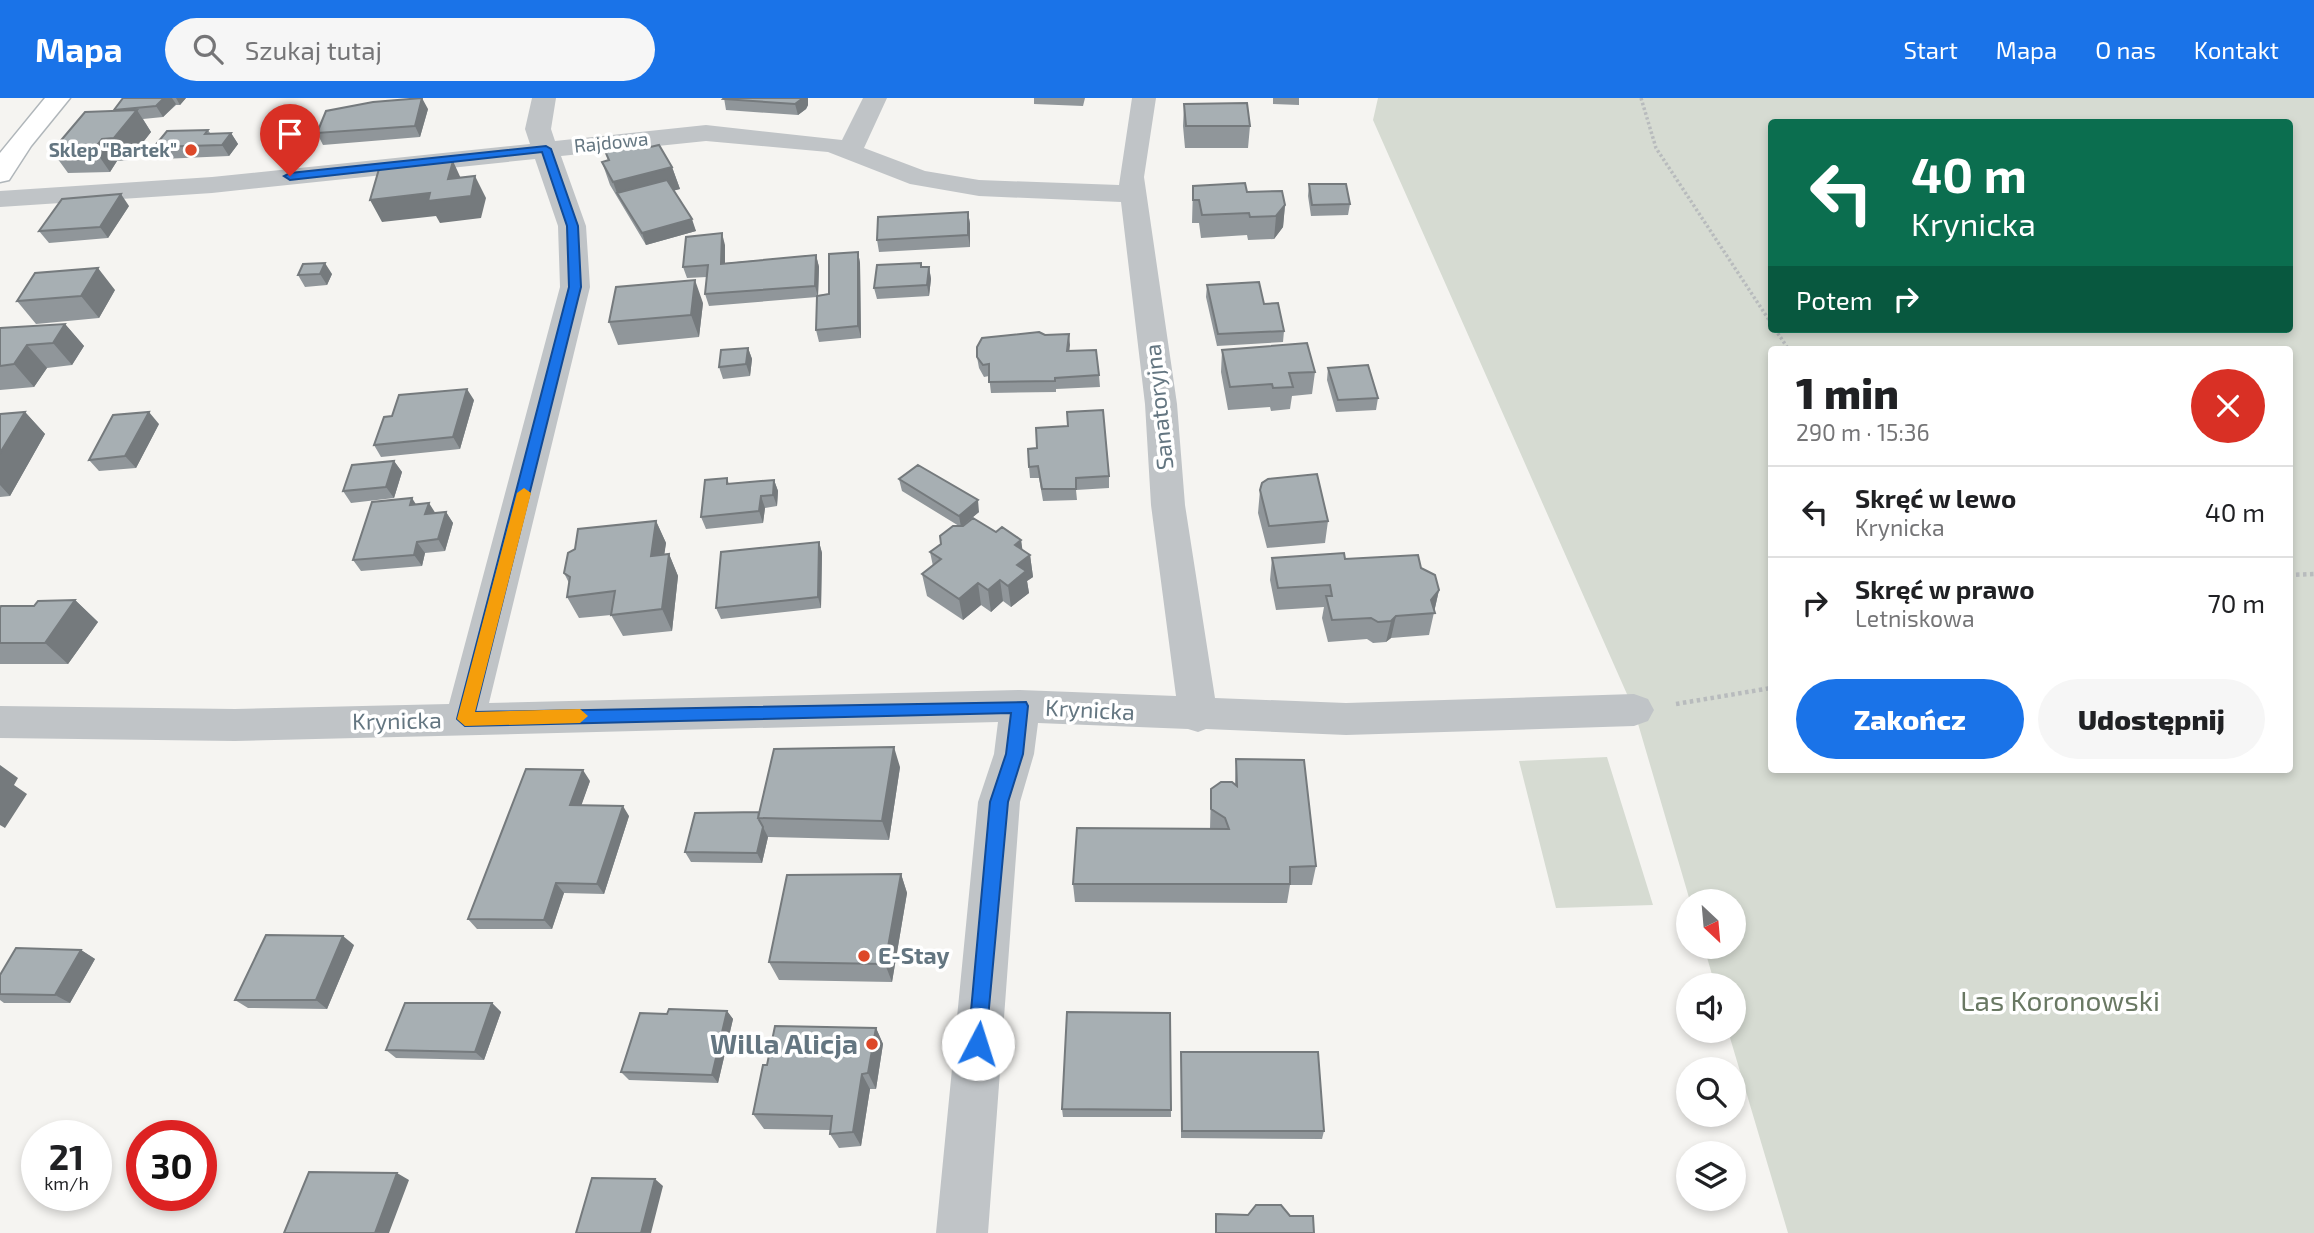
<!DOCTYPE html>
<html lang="pl">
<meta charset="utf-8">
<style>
:root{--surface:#fff;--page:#f6f6f6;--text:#202124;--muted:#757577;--line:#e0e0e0;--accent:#1a73e8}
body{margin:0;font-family:"Exo 2",sans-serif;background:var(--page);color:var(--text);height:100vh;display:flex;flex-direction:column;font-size:26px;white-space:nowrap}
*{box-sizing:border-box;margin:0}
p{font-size:23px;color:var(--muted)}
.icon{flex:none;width:38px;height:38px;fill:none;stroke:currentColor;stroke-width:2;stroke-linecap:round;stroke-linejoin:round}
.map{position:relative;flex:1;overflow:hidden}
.panel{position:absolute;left:1768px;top:248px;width:525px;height:427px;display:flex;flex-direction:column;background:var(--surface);border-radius:7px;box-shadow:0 4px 10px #0003}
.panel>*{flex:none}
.hud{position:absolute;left:1768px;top:21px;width:525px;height:214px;border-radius:7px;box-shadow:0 4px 10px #0003;background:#0b6e4f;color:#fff;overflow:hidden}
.needle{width:46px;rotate:154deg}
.controls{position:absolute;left:1676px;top:791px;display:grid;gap:14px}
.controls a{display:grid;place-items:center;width:70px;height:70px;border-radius:50%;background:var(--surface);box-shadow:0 4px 10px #0003;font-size:35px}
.speed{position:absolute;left:21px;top:1022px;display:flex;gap:14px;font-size:35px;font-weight:700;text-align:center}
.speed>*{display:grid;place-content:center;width:91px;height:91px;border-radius:50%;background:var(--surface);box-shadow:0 4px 10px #0003;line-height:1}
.speed small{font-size:18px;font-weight:400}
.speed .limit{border:10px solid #d22;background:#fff;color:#111}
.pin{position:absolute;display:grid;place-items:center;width:60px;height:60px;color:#fff;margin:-72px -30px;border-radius:50% 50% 50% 0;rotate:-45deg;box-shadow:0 0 7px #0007}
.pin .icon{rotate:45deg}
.me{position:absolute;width:77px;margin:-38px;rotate:5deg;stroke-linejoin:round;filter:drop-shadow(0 0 5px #0008)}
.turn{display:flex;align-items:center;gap:24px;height:147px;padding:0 28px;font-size:32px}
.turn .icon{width:91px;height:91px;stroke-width:2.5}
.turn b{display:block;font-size:49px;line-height:60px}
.then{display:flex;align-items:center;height:66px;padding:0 28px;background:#0003;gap:14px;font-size:26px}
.round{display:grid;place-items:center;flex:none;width:74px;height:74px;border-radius:37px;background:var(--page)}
.headline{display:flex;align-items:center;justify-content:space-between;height:119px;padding:0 28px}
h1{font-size:42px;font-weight:800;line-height:52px}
.button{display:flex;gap:14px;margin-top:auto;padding:14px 28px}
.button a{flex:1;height:80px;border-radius:42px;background:var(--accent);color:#fff;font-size:28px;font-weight:800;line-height:80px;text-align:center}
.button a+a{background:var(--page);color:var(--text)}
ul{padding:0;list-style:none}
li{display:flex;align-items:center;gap:21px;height:91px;padding:0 28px;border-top:2px solid var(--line)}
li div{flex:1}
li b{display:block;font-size:26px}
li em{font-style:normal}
header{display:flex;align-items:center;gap:42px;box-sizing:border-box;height:98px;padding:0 35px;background:var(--accent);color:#fff}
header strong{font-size:33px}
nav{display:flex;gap:38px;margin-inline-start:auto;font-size:24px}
.search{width:490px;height:63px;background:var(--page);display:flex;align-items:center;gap:18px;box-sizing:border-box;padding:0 24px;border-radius:38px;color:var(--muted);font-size:26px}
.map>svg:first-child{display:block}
.green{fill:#d6dbd2;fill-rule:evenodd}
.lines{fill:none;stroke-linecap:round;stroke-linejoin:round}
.secondary-casing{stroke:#b0b6ba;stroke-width:3}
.path-far1{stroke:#b8bbbd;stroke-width:3.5;stroke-dasharray:2.5 2.5;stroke-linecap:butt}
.path{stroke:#b8bbbd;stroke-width:4.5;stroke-dasharray:3.5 3.5;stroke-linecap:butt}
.street{fill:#c0c4c7;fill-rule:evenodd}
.secondary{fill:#fff;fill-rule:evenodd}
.wall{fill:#90969a}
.shaded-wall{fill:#757a7d}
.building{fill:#a7afb3;stroke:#757a7d;stroke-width:2}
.route{fill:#1a73e8;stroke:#114b97;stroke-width:2}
.slow{fill:#f59e0b}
.poi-dot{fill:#dd4829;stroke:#fff;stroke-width:2.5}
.labels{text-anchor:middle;stroke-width:7;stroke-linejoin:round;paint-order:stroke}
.far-street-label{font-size:19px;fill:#647681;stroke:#fff}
.far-poi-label{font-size:19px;font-weight:bold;fill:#647681;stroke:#fff;text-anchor:end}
.street-label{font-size:23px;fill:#647681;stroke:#fff}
.poi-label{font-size:23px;font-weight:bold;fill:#647681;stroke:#fff;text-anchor:start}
.near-park-label{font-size:28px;fill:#697863;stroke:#fff}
.near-poi-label{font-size:28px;font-weight:bold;fill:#647681;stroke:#fff;text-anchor:end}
</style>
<header>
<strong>Mapa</strong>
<div class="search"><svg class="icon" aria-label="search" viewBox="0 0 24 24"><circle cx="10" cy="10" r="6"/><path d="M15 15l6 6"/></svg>Szukaj tutaj</div>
<nav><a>Start</a><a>Mapa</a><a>O nas</a><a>Kontakt</a></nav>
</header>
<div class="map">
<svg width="2314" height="1135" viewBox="0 0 2314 1135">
<rect width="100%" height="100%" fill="#f5f4f1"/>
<path class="green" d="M1378,0H2314V1135H1788L1728,933H1734V887H1715L1704,849H1734V803H1690L1634,612L1373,22ZM1771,24H2289V231H1771ZM1771,252H2289V672H1771Z
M1607,659L1653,807L1556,810L1519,663Z"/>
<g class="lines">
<g class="secondary-casing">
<path id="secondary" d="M45,0H70L31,48L9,82L0,84V55Z"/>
</g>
<path class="path-far1" d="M1641,0L1656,50L1771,225
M1775,231L1789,252"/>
<path class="path" d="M2289,477L2314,476
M1676,606L1771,590"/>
<path class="street" d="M532,0H556L551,31L555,43L706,27L842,42L863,0H887L864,50L925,73L979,82L1119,87L1132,0H1156L1144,79L1177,306L1185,407L1215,600L1346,605L1634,596L1648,601L1654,612L1648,623L1634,628L1346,637L1206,631L1198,634L1188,631L1038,625L1034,656L1020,704L988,1135H936L978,704L994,656L998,624L235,643L0,640V608L235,611L449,606L560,189L558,128L535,61L212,95L0,109V93L212,79L530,46L525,31ZM706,43L828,54L910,86L979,98L1121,104L1145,306L1151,407L1176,598L1020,592L489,605L590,189L586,128L561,58Z"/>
<use href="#secondary" class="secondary"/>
</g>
<path class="wall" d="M123,0H186L180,7H176L163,19L143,21L151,34L129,62L117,63L110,74L68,75L52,53L115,13L114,12Z
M724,0H808V7L806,11L798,17L726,12Z
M1034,0H1085L1083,8L1034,6Z
M1273,0H1299V7L1273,6Z
M1184,6L1250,28L1248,50H1185L1183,28Z
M428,11L420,39L323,47L317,35Z
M208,32L210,35H231L238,46L229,58L162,61L154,49Z
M642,51L672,69L680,91L674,92L696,133L646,147L610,87L602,64L608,62L605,53Z
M1309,86L1350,106L1348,117L1311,118L1308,98Z
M1193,88L1247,94L1285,107L1283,129L1274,141L1248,142L1247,137L1201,140L1199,125H1192Z
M129,108L108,140L49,145L39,133Z
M968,114L970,126V149L879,154L877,142Z
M725,147V165L816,157L819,169L818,197L829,196L858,154L860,165L861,240L819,244L816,232L817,199L709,208L705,196L707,179L687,180L683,169Z
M921,165L922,169H929L931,181L929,198L877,201L874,190Z
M303,166L332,176L327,187L305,189L298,177Z
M1207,187L1264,206L1284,233L1283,244L1217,248L1206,199Z
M115,192L99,220L36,226L17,203Z
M703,205L699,239L618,247L609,224Z
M65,226L84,248L72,267L47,270L34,289L0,292V230Z
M1069,236V253L1099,277L1100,289L1056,291V294L991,295L989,278L984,279L979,270L977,259L1045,237Z
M748,250L752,261L750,278L723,281L719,269Z
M1222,252L1315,274L1312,296L1292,298L1290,311L1271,313L1270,309L1228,312L1221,274Z
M1328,270L1378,300L1376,312L1336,314L1327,282Z
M474,302L460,351L381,359L374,347L392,318Z
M25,314L45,336L10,398L0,399V316Z
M159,326L136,370L99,373L89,362Z
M1068,328L1109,378V390L1076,392L1077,402L1043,403L1039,380H1030L1029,369L1037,350Z
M394,363L402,374L394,400L351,405L343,393Z
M727,380L729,386L774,382L778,393L777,408L765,410L763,425L706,431L701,419Z
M899,381L979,414L962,428L996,434L1021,442L1022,452L1030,457L1033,479L1027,483L1029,495L1011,509L1003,503L991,514L981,507L963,522L927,498L922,476L933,468L930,454L941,446L959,428L902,393Z
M1260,392L1328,423L1325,445L1267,450L1258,415Z
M416,406L435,415L446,414L453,425L445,453L425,455L422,468L361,473L353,462Z
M656,423L666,445L664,456H669L678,478L672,533L623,538L611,517L579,520L567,499L569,485L564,475Z
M819,444L822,455L821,510L721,521L716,510Z
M1272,460L1345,461L1439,492L1429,537L1391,540L1386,544L1373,545L1367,541L1328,544L1322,520L1324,509L1276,512L1270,482Z
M75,502L98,524L68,566H0V510L34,508Z
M1236,661L1316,768L1312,787H1290L1287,805L1075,804L1073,786L1210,731L1211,691L1235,686Z
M900,669L889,742L768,739L762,765L691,764L685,754L759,714Z
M590,683L581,707L629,718L604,796L564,795L552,831H477L468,821Z
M901,776L907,795L892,884L779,882L769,864Z
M354,847L327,911L248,910L235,902Z
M81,852L95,861L70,905H4L0,902V877Z
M492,905L501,914L484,962L396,960L386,952Z
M727,913L733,921L718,985L629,982L621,974L667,916Z
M1170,915L1171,1019H1063L1062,1011Z
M876,930L883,946L876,991H870L861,1048L839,1050L830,1036V1032L764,1031L753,1016L767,967Z
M1181,954L1324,1033L1322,1041L1181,1040Z"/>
<path class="shaded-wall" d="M164,0H172L176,6L163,19L156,8Z
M176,0H186L180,7Z
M422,0L428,11L420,39L415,28Z
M803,0H808V7L806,11L798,17L795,6Z
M137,12L151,34L129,62L114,40Z
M231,35L238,46L229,58L222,47Z
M102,41L117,63L110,74L94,51Z
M453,63L463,85L475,78L486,100L481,120L440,125L436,118L382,124L370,102L430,95L448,81Z
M672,69L680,91L624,106L617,95L613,84Z
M121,96L129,108L108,140L100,129Z
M1285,107L1283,129L1274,141L1276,118Z
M968,114L970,126V149L968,137Z
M692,121L696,133L646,147L642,135Z
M722,135L725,147V177L721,166Z
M858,154L860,165L861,240L858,228Z
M816,157L819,169L818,199L815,188Z
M325,165L332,176L327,187L320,176Z
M929,169L931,181L929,198L927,187Z
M98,170L115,192L99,220L81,198Z
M695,182L703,205L699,239L691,217Z
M65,226L84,248L72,267L53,245Z
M1069,236L1070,247L1068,265L1067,253Z
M27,247L47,270L34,289L14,266Z
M748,250L752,261L750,278L746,266Z
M467,291L474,302L460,351L453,339Z
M25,314L45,336L10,398L0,387V355Z
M149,314L159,326L136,370L125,358Z
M394,363L402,374L394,400L386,389Z
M774,382L778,393L777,408L773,397Z
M761,398L765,410L763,425L759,413Z
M412,400L419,411L410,407Z
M978,402L979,414L961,429L959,418Z
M429,405L436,416H425Z
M446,414L453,425L445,453L438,441Z
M656,423L666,445L661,480L651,458Z
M1021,442L1024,462L1030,457L1033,479L1027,483L1029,495L1011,509L1008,488L1015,447Z
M417,444L425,455L422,468L414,457Z
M819,444L822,455L821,510L818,499Z
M669,456L678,478L672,533L662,511Z
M1000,482L1003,503L991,514L988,492Z
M978,485L981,507L963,522L959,501Z
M1439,492L1434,514L1431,502Z
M75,502L98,524L68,566L45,545Z
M1396,518L1391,540L1386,544L1391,523Z
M894,649L900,669L889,742L882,723Z
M0,667L18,680L14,687L27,696L5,730L0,727Z
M583,672L590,683L578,717L570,707Z
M623,708L629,718L604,796L597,786Z
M763,729L768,739L762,765L757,755Z
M901,776L907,795L892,884L885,866Z
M556,785L564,795L552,831L544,822Z
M343,838L354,847L327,911L316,902Z
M81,852L95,861L70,905L55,897Z
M492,905L501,914L484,962L475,954Z
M727,913L733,921L718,985L712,977Z
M876,930L883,946L876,991L868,975Z
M862,976L870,991L861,1048L853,1034Z
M397,1075L409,1082L389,1135H375Z
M655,1081L663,1088L651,1135H641Z"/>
<path class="building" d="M123,0H164L156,8L114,12Z
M422,0L415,28L317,35L326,13L373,4Z
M724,0H803L795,6L723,1Z
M1247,5L1250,28H1186L1184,6Z
M137,12L114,40L102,41L94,51L52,53L85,14Z
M208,32L205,36L231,35L222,47L154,49L167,33Z
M630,47H639L642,51L659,47L672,69L613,84L602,64L609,62L605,53Z
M453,63L448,81L475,78L471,98L428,103L430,95L370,102L379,71Z
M667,82L692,121L642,135L617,95Z
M1245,85L1247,94L1282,93L1285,107L1276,118L1250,119L1249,115L1202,117L1199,102H1193V88Z
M1309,86H1346L1350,106L1312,107Z
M121,96L100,129L39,133L62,101Z
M968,114V137L877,142L878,119Z
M722,135L721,166L816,157L815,188L705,196L708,167L683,169L686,139Z
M858,154V228L816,232L817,198L829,196V156Z
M325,165L320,176L298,177L303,166Z
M921,165V169H929L927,187L874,190L877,167Z
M98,170L81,198L17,203L35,175Z
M695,182L691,217L609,224L616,189Z
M1259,184L1264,206L1278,205L1284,233L1218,236L1207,187Z
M65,226L53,245L27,247L14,266L0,268V230Z
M1039,234L1045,237L1069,236L1067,253L1096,252L1099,277L1055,280V283L989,284V266L983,267L977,259V249L982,240Z
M1307,245L1315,274L1289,275L1293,289L1273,290L1272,286L1230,289L1222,252Z
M748,250L746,266L719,269L721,252Z
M1368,267L1378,300L1338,302L1328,270Z
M467,291L453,339L374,347L384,319L392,318L399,297Z
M1103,312L1109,378L1076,380V391H1042L1038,368L1029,369L1028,351L1037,350L1036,330L1068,328L1067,314Z
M25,314L0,355V316Z
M149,314L125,358L89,362L113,317Z
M394,363L386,389L343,393L352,367Z
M918,367L978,402L959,418L899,381Z
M1317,376L1328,423L1269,428L1260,392L1262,385L1268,381Z
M727,380V386L774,382L773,397L761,398L759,413L701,419L705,382Z
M412,400L410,407L429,405L425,416L446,414L438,441L417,444L414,457L353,462L372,404Z
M973,420L996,434L1002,429L1021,442L1015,447L1030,457L1017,467L1026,473L1008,488L1000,482L988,492L978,485L959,501L922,476L941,461L930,454L941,446L940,438L953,428H963Z
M656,423L651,458L669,456L662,511L611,517L615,493L567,499L570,479L564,475L568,455L575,451L578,431Z
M819,444L818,499L716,510L721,454Z
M1344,455L1345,461L1418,457L1421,470L1435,477L1439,492L1431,502L1435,515L1396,518L1391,523L1378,524L1371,520L1332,522L1326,498H1332L1330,487L1278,490L1272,460Z
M75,502L45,545H0V510L1,508H34L38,503Z
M894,649L882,723L758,720L774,651Z
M1236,661L1304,662L1316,768L1290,769V786H1073L1077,730L1229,731L1225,720L1211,711V691L1221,684H1232L1237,688Z
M526,671L583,672L570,707L623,708L597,786L556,785L544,822L468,821Z
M759,714L758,720L763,729L757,755L685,754L695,715Z
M901,776L885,866L769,864L787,777Z
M266,837L343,838L316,902H235Z
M16,850L81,852L55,897L0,896V877Z
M405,905H492L475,954L386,952Z
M669,911L727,913L712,977L621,974L640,915L667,916Z
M1067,914L1170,915L1171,1012L1062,1011Z
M775,928L876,930L868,975L862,976L853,1034L830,1036L832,1018L753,1016L763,967H767Z
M1181,954H1318L1324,1033H1182Z
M309,1074L397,1075L375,1135H284Z
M592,1080L655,1081L641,1135H576Z
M1256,1107H1281L1290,1118H1313L1314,1135H1216V1116L1248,1117Z"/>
<path class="route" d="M546,48L551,51L578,128L581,189L475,614L1026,604L1028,608L1023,656L1008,704L985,953L978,956L971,953L968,946L990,704L1006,656L1011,615L465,628L457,621L569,189L567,128L542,54L290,82L284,78L290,75Z"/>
<path class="slow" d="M524,390L531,395L475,614L580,611L588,618L580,625L465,628L457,621L517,395Z"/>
<g class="poi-dot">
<circle cx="191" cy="52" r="7"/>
<circle cx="864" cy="858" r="7"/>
<circle cx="872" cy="946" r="7"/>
</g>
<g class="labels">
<g class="far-street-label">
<text transform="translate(611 44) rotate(-6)" y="7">Rajdowa</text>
</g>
<g class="far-poi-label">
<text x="177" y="59">Sklep "Bartek"</text>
</g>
<g class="street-label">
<text transform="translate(1159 309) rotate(-96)" y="8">Sanatoryjna</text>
<text transform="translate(1090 612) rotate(3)" y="8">Krynicka</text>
<text transform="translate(397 623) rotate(-1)" y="8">Krynicka</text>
</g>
<g class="poi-label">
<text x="878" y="866">E-Stay</text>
</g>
<g class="near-park-label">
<text x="2060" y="913">Las Koronowski</text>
</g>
<g class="near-poi-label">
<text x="858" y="956">Willa Alicja</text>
</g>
</g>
</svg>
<div class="controls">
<a><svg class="needle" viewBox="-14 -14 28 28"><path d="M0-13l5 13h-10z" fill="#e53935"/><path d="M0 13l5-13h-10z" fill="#757577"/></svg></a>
<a><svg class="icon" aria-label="sound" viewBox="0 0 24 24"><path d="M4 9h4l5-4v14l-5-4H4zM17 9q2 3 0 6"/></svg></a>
<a><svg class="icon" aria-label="search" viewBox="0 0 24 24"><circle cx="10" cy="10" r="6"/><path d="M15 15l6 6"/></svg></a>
<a><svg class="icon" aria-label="layers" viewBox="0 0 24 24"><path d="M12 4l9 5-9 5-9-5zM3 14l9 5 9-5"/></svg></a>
</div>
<div class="speed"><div>21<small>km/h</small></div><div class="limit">30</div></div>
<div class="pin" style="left:290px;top:78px;background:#d93025"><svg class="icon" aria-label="arrive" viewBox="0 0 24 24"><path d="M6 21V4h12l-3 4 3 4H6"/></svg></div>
<svg class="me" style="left:978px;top:946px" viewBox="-20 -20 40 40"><circle r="19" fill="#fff"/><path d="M0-13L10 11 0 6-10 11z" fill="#1a73e8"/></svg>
<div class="hud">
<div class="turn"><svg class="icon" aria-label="left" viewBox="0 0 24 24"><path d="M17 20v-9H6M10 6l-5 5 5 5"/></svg><div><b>40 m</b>Krynicka</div></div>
<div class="then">Potem<svg class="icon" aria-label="right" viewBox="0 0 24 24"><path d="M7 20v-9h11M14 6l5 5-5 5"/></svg></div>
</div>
<section class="panel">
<div class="headline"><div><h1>1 min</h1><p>290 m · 15:36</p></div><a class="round" style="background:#d93025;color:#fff"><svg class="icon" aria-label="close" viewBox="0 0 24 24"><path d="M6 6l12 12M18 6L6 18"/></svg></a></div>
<ul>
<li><svg class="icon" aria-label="left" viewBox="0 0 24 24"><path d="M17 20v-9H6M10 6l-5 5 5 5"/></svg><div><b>Skręć w lewo</b><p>Krynicka</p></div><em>40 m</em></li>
<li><svg class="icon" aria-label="right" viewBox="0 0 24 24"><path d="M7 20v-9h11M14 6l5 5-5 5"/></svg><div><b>Skręć w prawo</b><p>Letniskowa</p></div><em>70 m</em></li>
</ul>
<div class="button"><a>Zakończ</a><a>Udostępnij</a></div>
</section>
</div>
